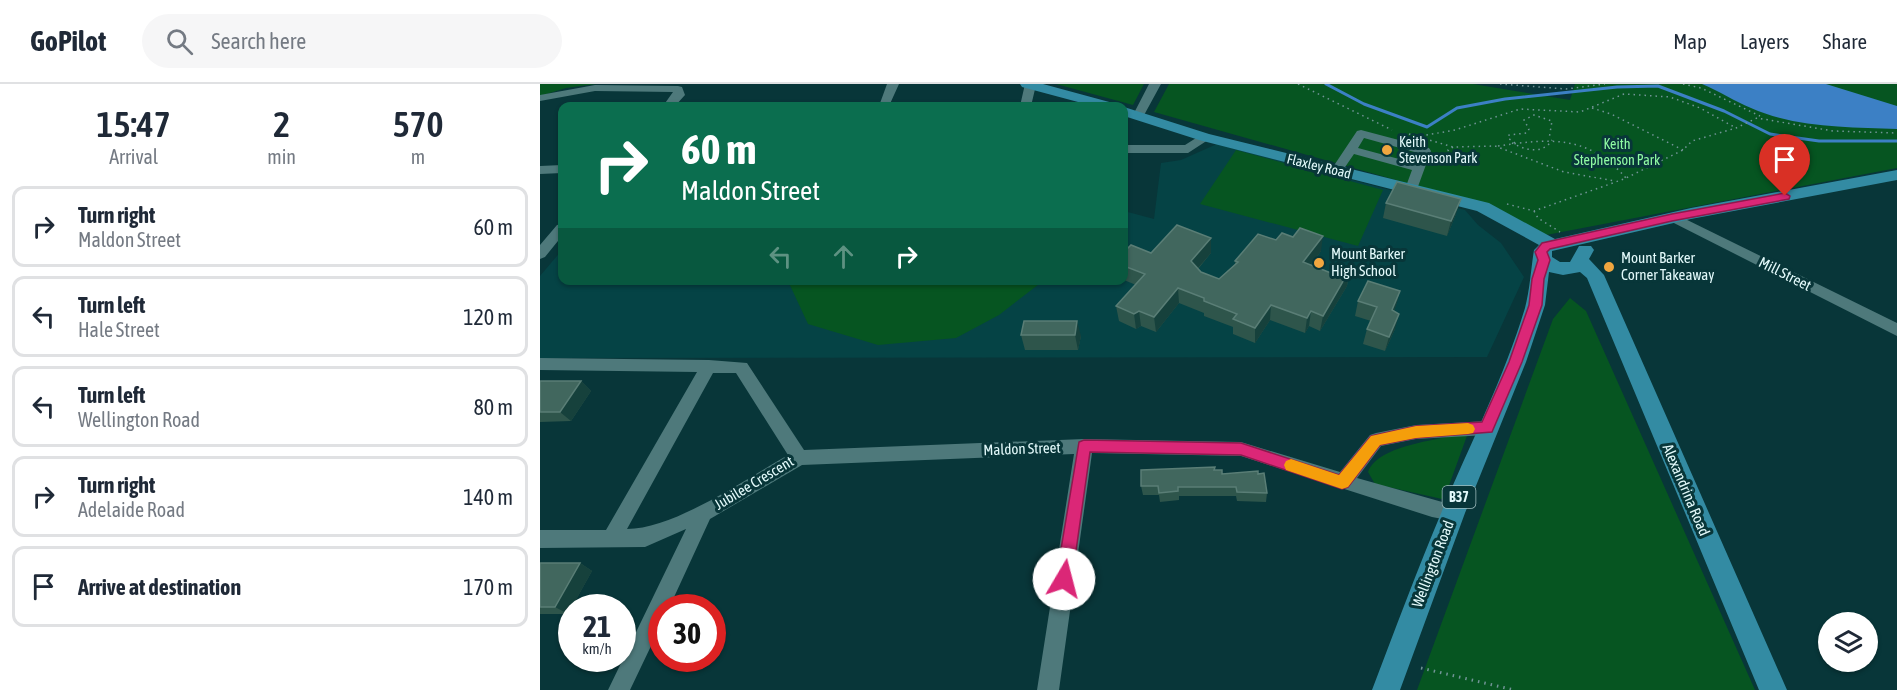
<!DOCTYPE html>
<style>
:root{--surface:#fff;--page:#f6f6f7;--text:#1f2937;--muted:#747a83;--line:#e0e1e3}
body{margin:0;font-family:"Asap Condensed",sans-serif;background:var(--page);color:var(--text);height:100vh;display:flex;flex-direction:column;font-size:22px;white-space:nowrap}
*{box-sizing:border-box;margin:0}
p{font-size:20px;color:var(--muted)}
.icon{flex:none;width:33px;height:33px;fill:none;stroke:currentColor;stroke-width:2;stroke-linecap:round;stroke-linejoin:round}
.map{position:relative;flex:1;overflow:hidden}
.side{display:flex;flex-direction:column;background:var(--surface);width:540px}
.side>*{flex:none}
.guide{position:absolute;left:18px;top:18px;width:570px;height:183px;border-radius:12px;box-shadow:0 2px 4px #0004;background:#0b6e4f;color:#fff;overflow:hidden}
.controls{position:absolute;left:1278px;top:528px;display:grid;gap:12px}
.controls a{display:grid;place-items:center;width:60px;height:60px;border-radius:50%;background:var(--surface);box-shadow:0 2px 4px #0004;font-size:30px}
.speed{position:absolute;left:18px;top:510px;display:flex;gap:12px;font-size:30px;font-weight:700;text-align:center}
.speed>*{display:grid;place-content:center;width:78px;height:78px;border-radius:50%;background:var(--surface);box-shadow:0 2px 4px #0004;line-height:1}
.speed small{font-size:15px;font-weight:400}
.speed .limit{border:9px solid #d22;background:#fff;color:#111}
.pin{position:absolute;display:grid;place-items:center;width:51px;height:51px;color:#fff;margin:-62px -26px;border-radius:50% 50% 50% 0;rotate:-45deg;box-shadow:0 0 6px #0007}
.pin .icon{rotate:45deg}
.me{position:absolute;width:66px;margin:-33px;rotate:8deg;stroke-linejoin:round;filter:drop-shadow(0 0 4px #0008)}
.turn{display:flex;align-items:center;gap:21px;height:126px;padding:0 24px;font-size:27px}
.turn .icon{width:78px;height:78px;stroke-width:2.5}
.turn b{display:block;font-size:42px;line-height:51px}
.lanes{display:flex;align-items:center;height:57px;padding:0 24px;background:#0003;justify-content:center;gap:30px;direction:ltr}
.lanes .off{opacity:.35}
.eta{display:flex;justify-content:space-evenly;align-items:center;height:102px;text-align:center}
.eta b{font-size:36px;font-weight:600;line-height:42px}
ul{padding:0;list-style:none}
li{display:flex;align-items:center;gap:18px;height:81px;margin:0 12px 9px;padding:0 12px;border:3px solid var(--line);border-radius:12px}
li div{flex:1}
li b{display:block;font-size:22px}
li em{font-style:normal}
header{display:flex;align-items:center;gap:36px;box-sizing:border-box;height:84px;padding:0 30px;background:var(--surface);border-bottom:2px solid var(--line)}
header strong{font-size:28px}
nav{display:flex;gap:33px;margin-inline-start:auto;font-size:21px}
.search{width:420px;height:54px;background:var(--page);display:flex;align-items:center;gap:15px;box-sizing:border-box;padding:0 21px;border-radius:33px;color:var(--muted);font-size:22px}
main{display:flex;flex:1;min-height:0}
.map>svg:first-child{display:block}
.built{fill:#054345}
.green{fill:#065521}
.water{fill:#3c80c5}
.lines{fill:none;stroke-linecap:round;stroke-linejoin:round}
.stream{stroke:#3c80c5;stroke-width:3}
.path-far1{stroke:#719496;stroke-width:1.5;stroke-dasharray:1.5 4;stroke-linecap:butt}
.path{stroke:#719496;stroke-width:3;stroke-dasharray:1.5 5;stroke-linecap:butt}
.minor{fill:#4e797b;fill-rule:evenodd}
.major{fill:#338ba3;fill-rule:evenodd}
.wall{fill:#2e554b}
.shaded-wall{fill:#16413c}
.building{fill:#41675e;stroke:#5a7e76;stroke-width:1.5}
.route{fill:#db2777;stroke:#8e194d;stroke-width:1.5}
.slow{fill:#f59e0b}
.poi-dot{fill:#f0a63f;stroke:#083639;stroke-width:2}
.labels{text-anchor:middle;stroke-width:6;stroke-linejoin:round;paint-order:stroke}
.far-poi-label{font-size:14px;fill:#e2f9fa;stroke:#083639;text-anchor:start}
.far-park-label{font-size:14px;fill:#90fba3;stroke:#083639}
.far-street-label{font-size:14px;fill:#e2f9fa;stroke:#083639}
.shield{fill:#083639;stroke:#a1bec0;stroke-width:1.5}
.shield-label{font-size:14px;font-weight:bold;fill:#e2f9fa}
.poi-label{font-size:15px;fill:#e2f9fa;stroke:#083639;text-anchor:start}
.street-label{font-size:15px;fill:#e2f9fa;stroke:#083639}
</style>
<header>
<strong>GoPilot</strong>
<div class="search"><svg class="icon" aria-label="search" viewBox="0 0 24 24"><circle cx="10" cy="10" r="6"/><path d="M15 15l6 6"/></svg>Search here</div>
<nav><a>Map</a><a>Layers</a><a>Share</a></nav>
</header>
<main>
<section class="side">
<div class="eta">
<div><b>15:47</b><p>Arrival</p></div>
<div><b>2</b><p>min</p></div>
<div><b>570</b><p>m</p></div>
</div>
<ul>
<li><svg class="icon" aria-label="right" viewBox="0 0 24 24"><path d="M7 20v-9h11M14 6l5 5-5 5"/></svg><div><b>Turn right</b><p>Maldon Street</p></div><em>60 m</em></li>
<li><svg class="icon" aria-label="left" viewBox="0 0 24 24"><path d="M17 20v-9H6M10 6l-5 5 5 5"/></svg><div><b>Turn left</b><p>Hale Street</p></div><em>120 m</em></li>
<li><svg class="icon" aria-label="left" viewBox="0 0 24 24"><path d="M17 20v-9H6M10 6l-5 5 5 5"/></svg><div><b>Turn left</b><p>Wellington Road</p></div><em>80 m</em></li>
<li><svg class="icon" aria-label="right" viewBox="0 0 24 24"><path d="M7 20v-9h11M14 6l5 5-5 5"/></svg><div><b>Turn right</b><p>Adelaide Road</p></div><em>140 m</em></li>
<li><svg class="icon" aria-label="arrive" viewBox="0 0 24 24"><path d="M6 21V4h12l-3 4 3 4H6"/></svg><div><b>Arrive at destination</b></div><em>170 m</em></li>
</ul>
</section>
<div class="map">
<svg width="1357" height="606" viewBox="0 0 1357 606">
<rect width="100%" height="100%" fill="#083639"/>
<path class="built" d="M 677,60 L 925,126 L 938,141 L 961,159 L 984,193 L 947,273 L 0,274 L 0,192 L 22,166 L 22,196 L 584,196 L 584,127 L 614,135 L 621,79 L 641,76 Z"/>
<path class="green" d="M 0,0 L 149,0 L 56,0 L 26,4 L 0,12 Z
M 516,0 L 604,0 L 593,21 Z
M 629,0 L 933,0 L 1030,16 L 1035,0 L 1357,0 L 1357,84 L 1006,151 L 959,125 L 614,28 Z
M 696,66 L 843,106 L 818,162 L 660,120 Z
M 248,197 L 248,196 L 503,197 L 459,231 L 416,254 L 338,261 L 268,240 Z
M 1030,214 L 1046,227 L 1215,606 L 877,606 L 1013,235 Z
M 928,349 L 907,407 L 902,415 L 835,400 L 828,388 C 839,360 900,356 928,349 Z"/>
<path class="water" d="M 1162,0 L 1286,0 L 1357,22 L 1357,45 C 1310,43 1256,44 1211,24 C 1194,17 1179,7 1162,0 Z"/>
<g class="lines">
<path class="stream" d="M 786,0 L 824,20 L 887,43 L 917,24 L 965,15 L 1077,3 L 1118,2 L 1184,27 L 1230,50 L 1279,57 L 1357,57"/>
<path class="path-far1" d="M 758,0 L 852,46
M 960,0 L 1026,5 L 1065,0
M 1143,0 L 1161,4 L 1220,32
M 1052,24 L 1071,30 L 1143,66
M 869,50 L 913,63 L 955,62 L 1024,88 L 1075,97
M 881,52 L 915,46 L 980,25 L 1040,28 L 1084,10 L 1130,13 L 1160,24 L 1196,44
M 972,59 C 985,66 1003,71 1012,56
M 975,59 L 968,54 L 969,51 L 987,49 L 989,45 L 984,36 L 994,31 L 1012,37 L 1009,55
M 958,62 C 1011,54 1048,51 1086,94
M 913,63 L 908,66 L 909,68 L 930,82
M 967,120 L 994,127 L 1084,95 L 1143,66 L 1152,57 L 1196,44 L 1217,34 L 1293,47 L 1357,49
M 994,127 L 998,134 L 1020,148"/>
<path class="path" d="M 881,584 L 974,606"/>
<path class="minor" d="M 347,0 L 359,0 L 349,22 L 339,22 Z
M 485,0 L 496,1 L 491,22 L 480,22 Z
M 609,0 L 621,0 L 603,33 L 595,33 L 593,31 Z
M 55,1 L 138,2 L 142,3 L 145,11 L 135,22 L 123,22 L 133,8 L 55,7 L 0,17 L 0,11 Z
M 821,46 L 889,64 L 891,67 L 876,108 L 866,108 L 865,105 L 872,86 L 814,70 L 801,89 L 793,89 L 791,86 L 817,47 ZM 824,54 L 878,69 L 874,79 L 818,64 Z
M 664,49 L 670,53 L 668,56 L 648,69 L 584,69 L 584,61 L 645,61 Z
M 22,81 L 22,89 L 0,90 L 0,82 Z
M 1133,129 L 1357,239 L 1357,252 L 1128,136 L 1126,133 Z
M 22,140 L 22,152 L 5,173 L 0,175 L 0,161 L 17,141 Z
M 0,274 L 169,276 L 207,279 L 264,366 L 544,355 L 701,358 L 800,388 L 830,351 L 836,349 L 876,341 L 947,337 L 953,339 L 956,344 L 953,349 L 947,351 L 876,355 L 841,362 L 817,394 L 920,423 L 922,429 L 920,435 L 913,437 L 892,433 L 701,372 L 552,369 L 519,606 L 497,606 L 534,370 L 262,381 L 170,435 L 129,524 L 122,524 L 122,539 L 90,606 L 68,606 L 146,445 L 105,463 L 0,464 L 0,446 L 66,446 L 157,288 L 0,286 ZM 173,289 L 196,289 L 248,371 C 206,395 134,445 87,445 Z"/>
<path class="major" d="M 480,0 L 503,0 L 573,19 L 575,22 L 553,22 L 482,3 Z
M 584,23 L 669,50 L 949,119 L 1015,155 L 1151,124 L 1357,86 L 1357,96 L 1151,135 L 1012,167 L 1012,173 L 1020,178 L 1030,178 L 1039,162 L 1051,162 L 1054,166 L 1049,175 L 1064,191 L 1247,606 L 1219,606 L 1047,194 L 1040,188 L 1023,191 L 1009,188 L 1005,221 L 986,278 L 925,429 L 860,606 L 832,606 C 855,546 877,486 902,427 C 930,360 964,294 985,224 C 990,205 991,184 994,166 L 999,161 L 937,127 L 659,56 L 584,32 Z"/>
</g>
<path class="wall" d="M 846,119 L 916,130 L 907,152 L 843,134 Z
M 736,156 L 781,167 L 771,181 L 791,189 L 809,187 L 807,202 L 780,247 L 769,242 L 765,249 L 730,236 L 715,259 L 693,250 L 693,243 L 664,232 L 664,229 L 639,219 L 616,248 L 601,242 L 596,245 L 579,237 L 576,222 L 596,201 L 584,196 L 584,168 L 671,169 L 658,185 L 661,188 L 679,195 L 695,180 L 695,177 Z
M 860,207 L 854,227 L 855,245 L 845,267 L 823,260 L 827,245 L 831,237 L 815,232 L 818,217 Z
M 484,237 L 541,252 L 538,266 L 485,266 L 481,251 Z
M 0,297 L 41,297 L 51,307 L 31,337 L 0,338 Z
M 674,386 L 682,390 L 718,390 L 727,409 L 726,418 L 697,417 L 696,412 L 639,412 L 639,416 L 620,418 L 619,411 L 603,411 L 601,402 Z
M 0,479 L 40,479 L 52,487 L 28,530 L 0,530 Z"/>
<path class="shaded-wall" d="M 921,115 L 916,130 L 907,152 L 911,137 Z
M 783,152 L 781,167 L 762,193 L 763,178 Z
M 671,154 L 671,169 L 651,192 L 651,177 Z
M 809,187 L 807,202 L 780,247 L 783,232 Z
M 638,204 L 639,219 L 616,248 L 614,233 Z
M 860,207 L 856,222 L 848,241 L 852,226 Z
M 731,221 L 730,236 L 715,259 L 715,244 Z
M 599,227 L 601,242 L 596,245 L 594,230 Z
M 771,227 L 769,242 L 765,249 L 767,234 Z
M 859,230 L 855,245 L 845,267 L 849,253 Z
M 537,237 L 541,252 L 538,266 L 535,251 Z
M 41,297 L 51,307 L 31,337 L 20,328 Z
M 40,479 L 52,487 L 28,530 L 15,523 Z"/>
<path class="building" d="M 857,98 L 921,115 L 911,137 L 846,119 Z
M 637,141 L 671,154 L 651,177 L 661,188 L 679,195 L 698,178 L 695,177 L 718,150 L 736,156 L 742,149 L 753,153 L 760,144 L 783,152 L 763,178 L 791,189 L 795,183 L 809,187 L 783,232 L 771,227 L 767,234 L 731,221 L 715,244 L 693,235 L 697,230 L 664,217 L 664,214 L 638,204 L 614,233 L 599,227 L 594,230 L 576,222 L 605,190 L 584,182 L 584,168 L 591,161 L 611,169 Z
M 828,197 L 860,207 L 852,226 L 859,230 L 849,253 L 827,245 L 837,223 L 818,217 Z
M 484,237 L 537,237 L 535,251 L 481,251 Z
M 0,297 L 41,297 L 20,328 L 0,328 Z
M 675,383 L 674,386 L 682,386 L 682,390 L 718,387 L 718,390 L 724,389 L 727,409 L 697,408 L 696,403 L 638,403 L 638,407 L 619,409 L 618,402 L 601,402 L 601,386 Z
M 0,479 L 40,479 L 15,523 L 0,523 Z"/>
<path class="route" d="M 1245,109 L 1250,112 L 1249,115 L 1132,137 L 1010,165 L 1007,168 L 1010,176 L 1004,195 L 1002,221 L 982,278 L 952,348 L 876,354 L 840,361 L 808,403 L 802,405 L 701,371 L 550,368 L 532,495 L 530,501 L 524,503 L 518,501 L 516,495 L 539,358 L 544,356 L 701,359 L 799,391 L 831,352 L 876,342 L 942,338 L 969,278 L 989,221 L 992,195 L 998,176 L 995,168 L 1002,159 L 1132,130 Z"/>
<path class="slow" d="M 928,339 L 933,341 L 935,345 L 933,349 L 928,350 L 876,354 L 840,361 L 808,403 L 802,405 L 746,386 L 744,381 L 746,377 L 751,375 L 799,391 L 831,352 L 876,342 Z"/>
<g class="poi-dot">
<circle cx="847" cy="66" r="6"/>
<circle cx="779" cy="179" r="6"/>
<circle cx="1069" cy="183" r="6"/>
</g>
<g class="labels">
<g class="far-poi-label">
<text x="859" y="63">Keith<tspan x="859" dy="16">Stevenson Park</tspan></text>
</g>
<g class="far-park-label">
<text x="1077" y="65">Keith<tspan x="1077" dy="16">Stephenson Park</tspan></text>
</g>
<g class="far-street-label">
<text transform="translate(779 82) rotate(14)" y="5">Flaxley Road</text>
</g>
<rect class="shield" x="902.5" y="402" width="33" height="22" rx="4.5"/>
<g class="shield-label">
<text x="919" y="418">B37</text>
</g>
<g class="poi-label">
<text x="791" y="175">Mount Barker<tspan x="791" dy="17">High School</tspan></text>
<text x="1081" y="179">Mount Barker<tspan x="1081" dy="17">Corner Takeaway</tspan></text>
</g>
<g class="street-label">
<text transform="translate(1245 190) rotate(27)" y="5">Mill Street</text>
<text transform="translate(482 365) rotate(-2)" y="5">Maldon Street</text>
<text transform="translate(214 399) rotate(-31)" y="5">Jubilee Crescent</text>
<text transform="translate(1146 406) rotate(67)" y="5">Alexandrina Road</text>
<text transform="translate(893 480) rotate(-69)" y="5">Wellington Road</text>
</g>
</g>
</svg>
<div class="controls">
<a><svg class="icon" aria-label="layers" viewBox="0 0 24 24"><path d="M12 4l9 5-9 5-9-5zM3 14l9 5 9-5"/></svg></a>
</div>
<div class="speed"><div>21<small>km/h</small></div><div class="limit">30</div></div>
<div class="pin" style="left:1245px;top:112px;background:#d93025"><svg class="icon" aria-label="arrive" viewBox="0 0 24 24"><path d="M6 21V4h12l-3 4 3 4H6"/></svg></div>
<svg class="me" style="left:524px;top:495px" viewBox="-20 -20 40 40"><circle r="19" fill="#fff"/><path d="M0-13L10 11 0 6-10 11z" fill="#db2777"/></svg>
<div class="guide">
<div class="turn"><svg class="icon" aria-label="right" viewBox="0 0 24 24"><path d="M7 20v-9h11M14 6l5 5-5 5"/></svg><div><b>60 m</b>Maldon Street</div></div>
<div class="lanes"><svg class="icon off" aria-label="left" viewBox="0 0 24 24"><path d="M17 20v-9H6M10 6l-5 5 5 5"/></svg><svg class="icon off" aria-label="ahead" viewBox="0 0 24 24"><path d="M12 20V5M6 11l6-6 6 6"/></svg><svg class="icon" aria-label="right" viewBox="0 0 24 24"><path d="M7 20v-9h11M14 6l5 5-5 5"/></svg></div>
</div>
</div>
</main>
